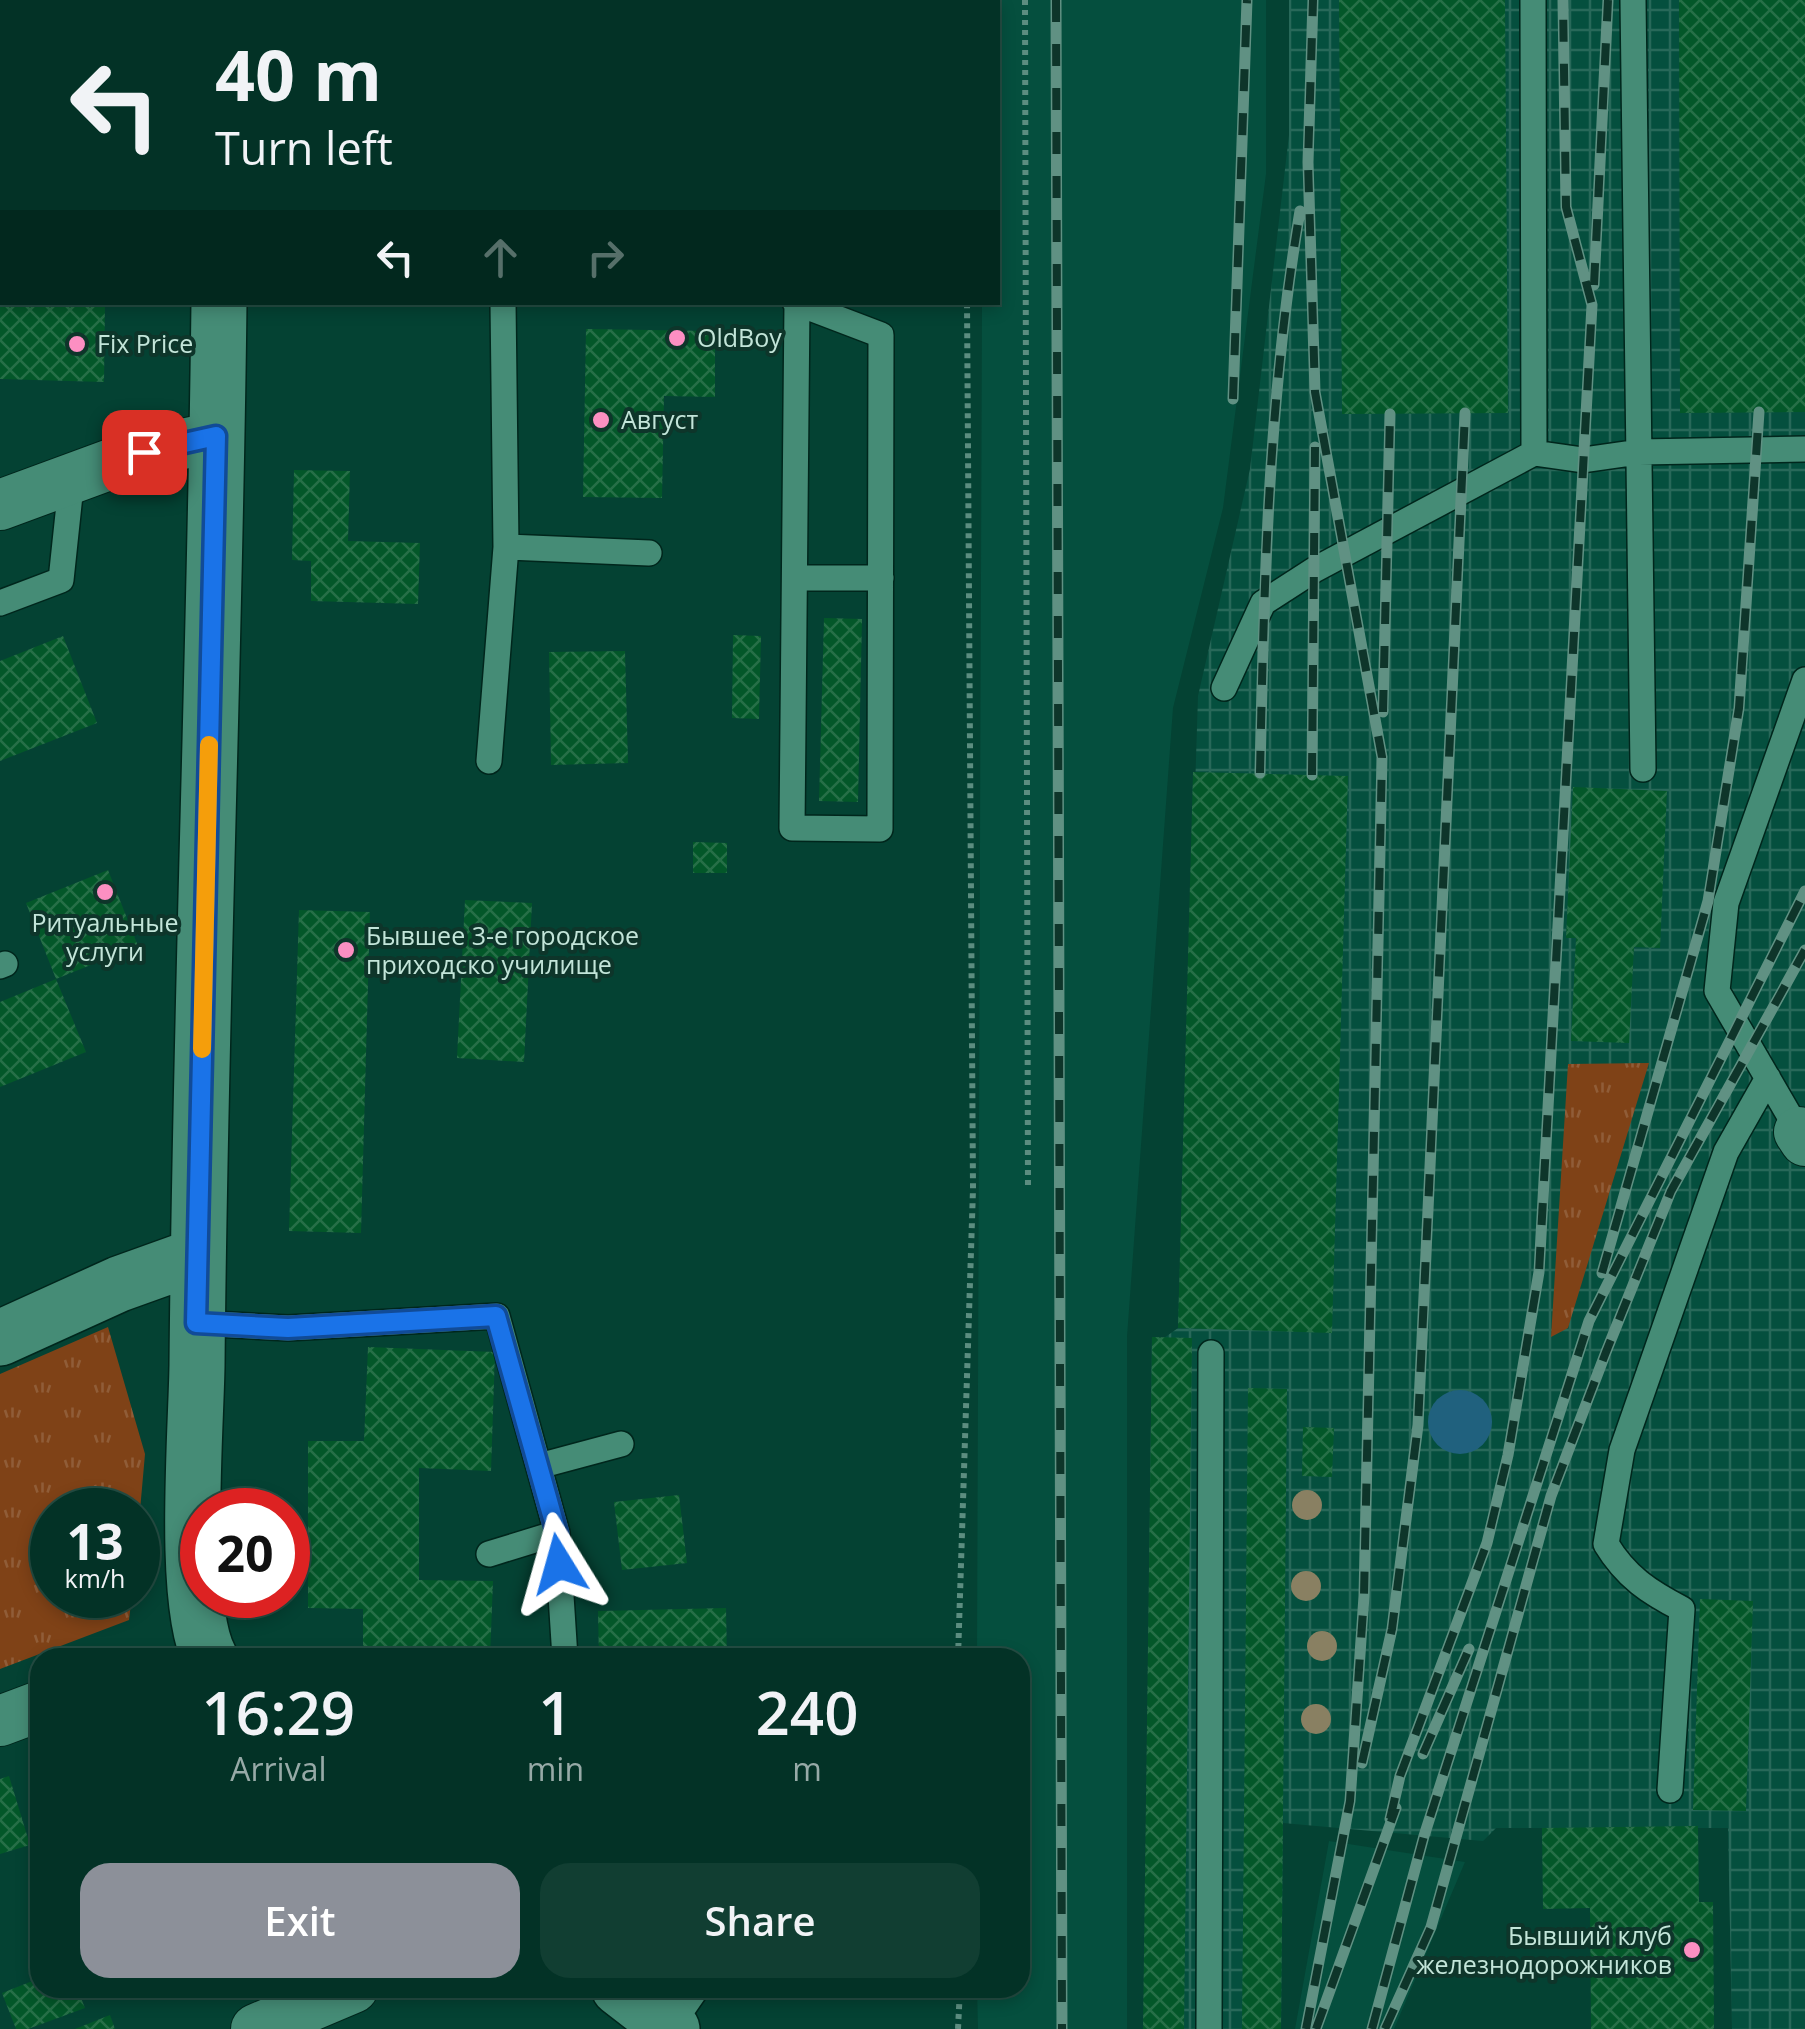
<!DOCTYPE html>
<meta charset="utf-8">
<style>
:root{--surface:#033226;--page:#113e32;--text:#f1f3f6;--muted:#97aaa7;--line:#244d43;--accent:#8c9099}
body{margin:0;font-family:"Open Sans",sans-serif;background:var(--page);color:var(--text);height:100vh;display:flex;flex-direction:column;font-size:38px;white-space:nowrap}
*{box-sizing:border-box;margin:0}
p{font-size:32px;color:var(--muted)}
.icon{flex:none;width:55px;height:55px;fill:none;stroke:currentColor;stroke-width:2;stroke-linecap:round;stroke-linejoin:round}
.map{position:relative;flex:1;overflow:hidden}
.side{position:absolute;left:30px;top:1648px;width:1000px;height:350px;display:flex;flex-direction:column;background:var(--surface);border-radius:30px;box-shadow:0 5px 15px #0003,0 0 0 2px var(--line)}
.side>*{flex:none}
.guide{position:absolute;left:0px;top:0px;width:1000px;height:305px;box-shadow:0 5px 15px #0003,0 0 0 2px var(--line);background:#033226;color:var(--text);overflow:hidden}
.speed{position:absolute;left:30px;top:1488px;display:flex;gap:20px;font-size:50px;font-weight:700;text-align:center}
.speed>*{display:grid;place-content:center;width:130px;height:130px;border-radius:50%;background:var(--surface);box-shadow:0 5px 15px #0003,0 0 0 2px var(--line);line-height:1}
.speed small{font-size:25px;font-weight:400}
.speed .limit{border:15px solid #d22;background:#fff;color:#111}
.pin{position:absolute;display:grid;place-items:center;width:85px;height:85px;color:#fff;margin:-42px;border-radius:20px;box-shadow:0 5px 15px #0006}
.me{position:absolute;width:110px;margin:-55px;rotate:352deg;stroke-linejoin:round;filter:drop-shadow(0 0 8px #0008)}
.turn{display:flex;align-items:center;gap:35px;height:210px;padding:0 50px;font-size:45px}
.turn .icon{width:130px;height:130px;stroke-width:2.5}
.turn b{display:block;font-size:70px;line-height:85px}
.lanes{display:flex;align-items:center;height:95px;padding:0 50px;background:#0003;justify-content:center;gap:50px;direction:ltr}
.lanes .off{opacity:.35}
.eta{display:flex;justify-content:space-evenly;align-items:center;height:170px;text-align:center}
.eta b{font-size:60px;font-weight:600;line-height:70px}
.action{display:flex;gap:20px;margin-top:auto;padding:20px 50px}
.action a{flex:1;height:115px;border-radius:30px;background:var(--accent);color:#fff;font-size:40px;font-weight:600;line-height:115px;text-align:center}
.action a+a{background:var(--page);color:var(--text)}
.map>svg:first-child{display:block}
.built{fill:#054f3e}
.industrial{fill:url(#industrial-grid)}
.grass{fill:url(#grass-tufts)}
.water{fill:#20617e}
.building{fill:url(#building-cross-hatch)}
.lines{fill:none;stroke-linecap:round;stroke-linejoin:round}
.service-casing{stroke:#00261c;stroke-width:28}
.minor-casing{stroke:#00261c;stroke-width:52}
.tertiary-casing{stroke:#00261c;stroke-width:58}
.path{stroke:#5c8d80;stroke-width:6;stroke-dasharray:5 5;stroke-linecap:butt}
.service{stroke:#458c76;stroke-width:25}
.minor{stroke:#458c76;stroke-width:50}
.tertiary{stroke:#458c76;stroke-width:55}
.rail-casing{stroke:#609183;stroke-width:11}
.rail{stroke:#0e352a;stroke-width:8;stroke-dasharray:22;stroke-linecap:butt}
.tree{fill:#898062}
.route-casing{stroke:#114b97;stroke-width:25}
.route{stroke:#1a73e8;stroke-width:18}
.slow{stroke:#f59e0b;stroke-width:18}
.poi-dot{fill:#fc8fc2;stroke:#0e352a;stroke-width:4}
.labels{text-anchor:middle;stroke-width:8;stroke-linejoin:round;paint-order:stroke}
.poi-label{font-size:25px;fill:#c3e5d9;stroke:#0e352a;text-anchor:start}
</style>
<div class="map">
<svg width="1805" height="2029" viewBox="0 0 1805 2029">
<defs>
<pattern id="industrial-grid" width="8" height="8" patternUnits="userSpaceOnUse" patternTransform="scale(2.5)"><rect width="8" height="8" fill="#054f3e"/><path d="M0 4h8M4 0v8" fill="none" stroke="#286859"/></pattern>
<pattern id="grass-tufts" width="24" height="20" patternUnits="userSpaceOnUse" patternTransform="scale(2.5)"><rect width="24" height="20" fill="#7f4217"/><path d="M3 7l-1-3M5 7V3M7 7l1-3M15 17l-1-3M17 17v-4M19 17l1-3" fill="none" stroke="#905d38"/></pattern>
<pattern id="building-cross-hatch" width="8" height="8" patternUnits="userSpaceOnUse" patternTransform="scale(2.5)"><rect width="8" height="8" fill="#035729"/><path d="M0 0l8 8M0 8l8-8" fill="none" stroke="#266f47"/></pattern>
</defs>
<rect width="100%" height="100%" fill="#044233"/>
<path class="built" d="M 982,0 L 1266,0 L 1266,174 L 1223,508 L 1173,708 L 1127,1337 L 1127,2029 L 978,2029 L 977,1988 L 1020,1988 L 1020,1658 L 977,1657 L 982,303 L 998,302 L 998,2 Z
M 1329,1841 L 1465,1862 L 1394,2029 L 1295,2029 Z"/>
<path class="industrial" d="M 1289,0 L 1805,0 L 1805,2029 L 1732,2029 L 1728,1828 L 1496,1828 L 1483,1841 L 1283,1823 L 1281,2029 L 1144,2029 L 1152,1337 L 1164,1338 L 1178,1328 L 1198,696 L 1250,469 L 1289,135 Z"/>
<path class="grass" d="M 1649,1063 L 1568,1328 L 1551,1337 L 1568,1064 Z
M 108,1327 L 145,1454 L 138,1533 L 138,1510 L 52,1510 L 52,1595 L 132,1595 L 129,1620 L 0,1669 L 0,1374 Z"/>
<path class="water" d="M1428 1422a32 32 0 1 1 64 0a32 32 0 1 1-64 0Z"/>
<path class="building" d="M 1339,0 L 1505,0 L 1508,413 L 1342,414 Z
M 1679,0 L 1805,0 L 1805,412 L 1680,413 Z
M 0,302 L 105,302 L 104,382 L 0,379 Z
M 586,329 L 715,331 L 715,397 L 664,396 L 662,498 L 583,497 Z
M 294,470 L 350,471 L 348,541 L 420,543 L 418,604 L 311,601 L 311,561 L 292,560 Z
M 824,618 L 862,619 L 858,802 L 819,801 Z
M 733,635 L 761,636 L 759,719 L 732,718 Z
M 63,636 L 97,723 L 0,761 L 0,661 Z
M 625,651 L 628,763 L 551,765 L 549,652 Z
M 1193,772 L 1348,776 L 1332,1333 L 1178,1328 Z
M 1573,787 L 1667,791 L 1660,948 L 1634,947 L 1629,1043 L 1571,1041 L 1576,938 L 1566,938 Z
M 693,842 L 727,843 L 727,873 L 693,873 Z
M 108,870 L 138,946 L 56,979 L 86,1052 L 0,1087 L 0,1002 L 56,979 L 26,903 Z
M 465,900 L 532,903 L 524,1062 L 457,1058 Z
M 299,910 L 370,912 L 361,1233 L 289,1231 Z
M 1152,1337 L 1192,1338 L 1184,2029 L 1143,2029 Z
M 368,1347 L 495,1352 L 491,1471 L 419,1468 L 419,1580 L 493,1581 L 490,1658 L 363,1658 L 363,1609 L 308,1608 L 308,1441 L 364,1441 Z
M 1248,1388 L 1287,1389 L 1281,2029 L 1242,2029 Z
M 1303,1427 L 1334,1428 L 1332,1477 L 1302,1476 Z
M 679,1495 L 687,1563 L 622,1570 L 614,1502 Z
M 1700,1599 L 1753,1601 L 1746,1811 L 1693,1810 Z
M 726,1608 L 727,1658 L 599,1658 L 598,1611 Z
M 9,1776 L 30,1845 L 0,1854 L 0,1779 Z
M 1698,1826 L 1699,1902 L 1713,1902 L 1714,2029 L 1591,2029 L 1590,1908 L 1543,1909 L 1542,1828 Z
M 40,1978 L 40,1988 L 77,1988 L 85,2008 L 28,2029 L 16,2029 L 2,1993 Z
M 110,2015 L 115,2029 L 75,2029 Z"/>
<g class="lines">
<g class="service-casing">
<path id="service" d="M 1533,0 L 1534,453
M 1633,0 L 1643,769
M 143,2 L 144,0
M 607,2 L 607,0
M 503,302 L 506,547 L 649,553
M 795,302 L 797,303 L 881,335 L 880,829 L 792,828 L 797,303
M 795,578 L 881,578
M 0,603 L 61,580 L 72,476
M 1224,688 L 1263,603 L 1314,570 L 1534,453 L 1583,460 L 1639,452 L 1805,449
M 489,761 L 506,547
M 0,966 L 5,964
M 1799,1132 L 1717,991 L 1726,903 L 1805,680
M 196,1323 L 288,1328 L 497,1316 L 557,1533 L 565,1658
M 539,1466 L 621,1444
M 489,1554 L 557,1533
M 1670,1790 L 1682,1609 C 1649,1592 1626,1577 1606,1544 L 1622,1450 L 1726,1152 L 1768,1078
M 670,2027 L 697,1988
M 1209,2029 L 1211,1353"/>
</g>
<g class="minor-casing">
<path id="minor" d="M 0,505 L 144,452 L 216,437
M 1799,1132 L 1805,1141
M 0,1721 L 40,1706
M 256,2029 L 353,1988"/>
</g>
<g class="tertiary-casing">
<path id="tertiary" d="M 265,2 L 266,0
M 0,1338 L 119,1284 L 197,1256
M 210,1658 C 182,1606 196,1431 197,1366 C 200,1011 215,657 219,302
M 619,1988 L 672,2029"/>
</g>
<path class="path" d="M 965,0 L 965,2
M 1025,0 L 1028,1190
M 958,1658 L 973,1189 L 967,302
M 958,2029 L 960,1988"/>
<use href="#service" class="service"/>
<use href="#minor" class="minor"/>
<use href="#tertiary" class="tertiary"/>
<g class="rail-casing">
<path id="rail" d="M 1056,0 L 1062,2029
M 1594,285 L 1608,0
M 1233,399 L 1247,0
M 1383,712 L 1390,414
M 1260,773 C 1264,584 1268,398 1300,211
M 1312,775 L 1315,447
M 1602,1273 L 1708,901 L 1739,708 L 1759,412
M 1423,1754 L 1469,1649
M 1362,1763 L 1392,1629 L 1418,1425 L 1465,413
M 1390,1819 L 1400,1776 L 1487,1543 L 1508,1455 L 1539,1272 L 1592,305 L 1566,207 L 1563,0
M 1306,2029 L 1350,1801 L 1364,1596 L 1382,757 L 1315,392 L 1308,162 L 1313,0
M 1316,2029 L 1396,1808
M 1372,2029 L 1424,1836 L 1589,1321 L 1805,891
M 1385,2029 L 1431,1927 L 1551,1496 L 1606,1352 L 1671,1191 L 1805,950"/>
</g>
<use href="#rail" class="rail"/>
</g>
<g class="tree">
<circle cx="1307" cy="1505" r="15"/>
<circle cx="1306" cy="1586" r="15"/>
<circle cx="1322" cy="1646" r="15"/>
<circle cx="1316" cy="1719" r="15"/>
</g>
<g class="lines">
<g class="route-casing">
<path id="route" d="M 144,452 L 216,436 L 196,1323 L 288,1328 L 496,1316 L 557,1533 L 559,1564"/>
</g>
<use href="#route" class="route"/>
<path class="slow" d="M 202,1049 L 209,745"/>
</g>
<g class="poi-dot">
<circle cx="677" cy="338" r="10"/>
<circle cx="77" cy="344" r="10"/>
<circle cx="601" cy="420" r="10"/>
<circle cx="105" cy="892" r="10"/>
<circle cx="346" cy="950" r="10"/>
<circle cx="1692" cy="1950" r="10"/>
</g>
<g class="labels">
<g class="poi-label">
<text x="697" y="347">OldBoy</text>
<text x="97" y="353">Fix Price</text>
<text x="621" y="429">Август</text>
<text x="105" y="932" text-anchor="middle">Ритуальные<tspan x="105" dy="29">услуги</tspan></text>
<text x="366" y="945">Бывшее 3-е городское<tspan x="366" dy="29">приходско училище</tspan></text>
<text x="1672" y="1945" text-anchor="end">Бывший клуб<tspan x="1672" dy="29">железнодорожников</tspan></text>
</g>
</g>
</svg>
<div class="speed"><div>13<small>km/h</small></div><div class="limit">20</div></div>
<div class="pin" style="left:144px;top:452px;background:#d93025"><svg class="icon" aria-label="arrive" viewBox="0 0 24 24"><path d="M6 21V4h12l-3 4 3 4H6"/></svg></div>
<svg class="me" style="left:559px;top:1564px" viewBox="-20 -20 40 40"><path d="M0-17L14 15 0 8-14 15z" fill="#1a73e8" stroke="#fff" stroke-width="4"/></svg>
<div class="guide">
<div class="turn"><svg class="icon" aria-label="left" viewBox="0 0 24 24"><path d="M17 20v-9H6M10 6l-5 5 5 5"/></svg><div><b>40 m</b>Turn left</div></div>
<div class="lanes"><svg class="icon" aria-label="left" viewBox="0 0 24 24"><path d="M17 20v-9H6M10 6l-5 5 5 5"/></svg><svg class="icon off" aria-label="ahead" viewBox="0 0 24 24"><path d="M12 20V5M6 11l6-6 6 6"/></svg><svg class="icon off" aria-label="right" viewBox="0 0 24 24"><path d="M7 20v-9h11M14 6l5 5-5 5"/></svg></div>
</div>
<section class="side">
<div class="eta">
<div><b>16:29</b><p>Arrival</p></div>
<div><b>1</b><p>min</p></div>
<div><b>240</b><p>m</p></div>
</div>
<div class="action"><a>Exit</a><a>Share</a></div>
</section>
</div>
